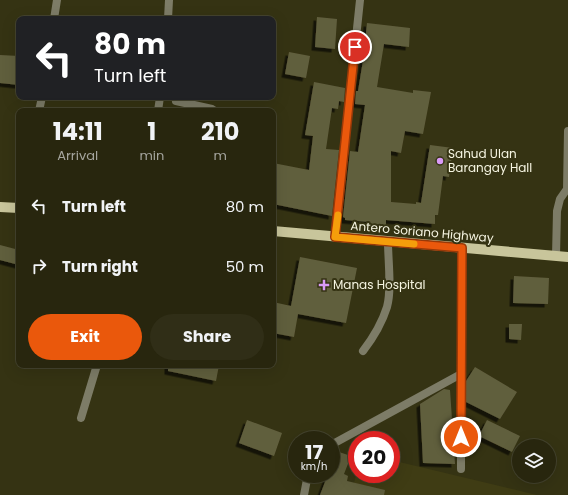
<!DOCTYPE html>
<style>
:root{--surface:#28260e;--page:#302e17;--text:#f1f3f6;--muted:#a5a59e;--line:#44432e;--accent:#ea580c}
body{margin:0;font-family:Poppins,sans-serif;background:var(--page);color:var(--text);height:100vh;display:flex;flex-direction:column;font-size:15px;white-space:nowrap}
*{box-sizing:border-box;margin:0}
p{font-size:13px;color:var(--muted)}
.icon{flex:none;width:22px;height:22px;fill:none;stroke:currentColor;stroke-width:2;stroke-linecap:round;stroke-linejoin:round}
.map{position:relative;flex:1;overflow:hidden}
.panel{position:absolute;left:16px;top:108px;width:260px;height:260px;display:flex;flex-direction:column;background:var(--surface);border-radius:8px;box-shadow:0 4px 16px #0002,0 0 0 1px var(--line)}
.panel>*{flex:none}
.hud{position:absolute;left:16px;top:16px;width:260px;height:84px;border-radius:8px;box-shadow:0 4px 16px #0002,0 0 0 1px var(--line);background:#202124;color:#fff;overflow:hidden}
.controls{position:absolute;left:512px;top:439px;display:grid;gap:8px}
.controls a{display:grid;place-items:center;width:44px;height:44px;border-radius:50%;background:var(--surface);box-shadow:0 4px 16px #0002,0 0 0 1px var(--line);font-size:20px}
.speed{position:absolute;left:288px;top:431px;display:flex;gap:8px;font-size:20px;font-weight:700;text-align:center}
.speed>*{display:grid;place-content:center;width:52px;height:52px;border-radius:50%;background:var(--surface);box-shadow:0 4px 16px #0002,0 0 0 1px var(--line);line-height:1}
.speed small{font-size:10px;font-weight:400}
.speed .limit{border:6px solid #d22;background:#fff;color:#111}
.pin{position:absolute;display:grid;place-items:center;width:34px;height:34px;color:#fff;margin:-17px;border:2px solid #fff;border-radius:50%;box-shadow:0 1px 4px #0007}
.me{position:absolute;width:44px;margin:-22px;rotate:0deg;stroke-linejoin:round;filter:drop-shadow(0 0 3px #0008)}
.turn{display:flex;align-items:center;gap:14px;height:84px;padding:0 12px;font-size:18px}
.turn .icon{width:52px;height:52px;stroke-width:2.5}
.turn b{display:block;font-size:28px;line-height:34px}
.eta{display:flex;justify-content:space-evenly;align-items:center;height:68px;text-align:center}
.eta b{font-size:24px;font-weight:700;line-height:28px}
.primary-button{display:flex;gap:8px;margin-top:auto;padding:8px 12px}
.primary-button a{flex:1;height:46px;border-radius:24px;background:var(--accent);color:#fff;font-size:16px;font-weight:700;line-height:46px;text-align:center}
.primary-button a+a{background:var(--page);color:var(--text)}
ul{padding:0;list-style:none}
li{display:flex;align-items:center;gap:12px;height:60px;padding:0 12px}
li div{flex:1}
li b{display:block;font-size:15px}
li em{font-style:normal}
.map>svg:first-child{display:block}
.built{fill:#3f3c14}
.building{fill:#615e3e;filter:url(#shadow)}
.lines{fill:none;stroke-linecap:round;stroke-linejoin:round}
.service{stroke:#7d7c67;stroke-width:8}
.minor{stroke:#7d7c67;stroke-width:8}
.primary{stroke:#c8c59b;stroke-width:10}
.route-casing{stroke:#983908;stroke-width:10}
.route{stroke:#ea580c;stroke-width:7}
.slow{stroke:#f59e0b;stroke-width:7}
.poi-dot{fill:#d99af7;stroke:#353313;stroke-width:1.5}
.labels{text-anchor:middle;stroke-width:4;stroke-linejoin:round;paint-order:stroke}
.poi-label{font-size:12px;fill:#f6f5e2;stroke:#353313;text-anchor:start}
.street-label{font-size:12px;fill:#f6f5e2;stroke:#353313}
</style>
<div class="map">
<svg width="568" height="495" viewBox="0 0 568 495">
<defs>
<filter id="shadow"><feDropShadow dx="-3.5" dy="3.5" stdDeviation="0" flood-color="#0009"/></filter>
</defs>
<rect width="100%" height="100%" fill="#353313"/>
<path class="built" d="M 391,460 L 537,495 L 351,495 L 357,471 L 357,474 L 391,474 Z"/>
<path class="building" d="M 317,17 L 337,19 L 335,49 L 315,47 Z
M 367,23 L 410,28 L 409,47 L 384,44 L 377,87 L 413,93 L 413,90 L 431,92 L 423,134 L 405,131 L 401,153 L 391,151 L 391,202 L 416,204 L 416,202 L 421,203 L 430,145 L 453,148 L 449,177 L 443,176 L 438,215 L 435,215 L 435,224 L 386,220 L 386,226 L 370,226 L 370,222 L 345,220 L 345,218 L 343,217 L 350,151 L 358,152 L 365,105 L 355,104 L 356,91 L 358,91 L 366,42 L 365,42 Z
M 289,52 L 310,56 L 306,78 L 285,74 Z
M 0,55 L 19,56 L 19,85 L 0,83 Z
M 314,82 L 345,88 L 344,102 L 339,101 L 338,109 L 332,108 L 326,149 L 339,150 L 332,216 L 273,204 L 273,163 L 309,170 L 313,136 L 305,135 Z
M 0,245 L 19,250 L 19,265 L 0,260 Z
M 300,257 L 357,268 L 346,323 L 298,314 L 294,337 L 273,333 L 273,302 L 291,306 Z
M 514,276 L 549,278 L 548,304 L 513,303 Z
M 509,324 L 522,324 L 521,340 L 509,339 Z
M 168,365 L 219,365 L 216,381 L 168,371 Z
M 475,367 L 517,392 L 500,419 L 466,402 L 466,381 Z
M 444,389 L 450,390 L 455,464 L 423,463 L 420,404 Z
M 247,420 L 282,433 L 274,456 L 239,443 Z
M 487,420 L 520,436 L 512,452 L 479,436 Z
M 331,450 L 333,450 L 351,456 L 344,474 L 348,476 L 347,481 L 385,490 L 384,495 L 320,495 L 328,474 L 331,474 Z"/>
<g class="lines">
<path class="service" d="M 567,189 L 568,131
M 556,256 L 557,211 L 560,199 L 567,189 L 568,189
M 363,351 C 373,338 382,323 387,307 C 392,290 388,260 388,242
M 81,418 L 97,365
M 461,469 L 461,374"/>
<path class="minor" d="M 54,19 L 57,0
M 168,19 L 169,0
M 176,101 L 212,109 L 215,111
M 39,111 L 42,97
M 158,111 L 160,97
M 335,237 L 360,0
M 331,445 L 461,374 L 462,248
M 304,495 L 308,474"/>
<path class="primary" d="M 0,207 L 19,208
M 273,231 L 568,257"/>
</g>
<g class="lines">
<g class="route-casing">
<path id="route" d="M 355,47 L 335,237 L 462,248 L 461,437"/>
</g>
<use href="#route" class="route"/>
<path class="slow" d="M 338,215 L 335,237 L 414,244"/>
</g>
<g class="poi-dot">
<circle cx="440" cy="161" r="4"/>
<path d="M322 279h4v4h4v4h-4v4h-4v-4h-4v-4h4z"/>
</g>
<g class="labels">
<g class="poi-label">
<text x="448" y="158">Sahud Ulan<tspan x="448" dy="14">Barangay Hall</tspan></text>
<text x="333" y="289">Manas Hospital</text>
</g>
<g class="street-label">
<text transform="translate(422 232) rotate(5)" y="4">Antero Soriano Highway</text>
</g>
</g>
</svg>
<div class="controls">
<a><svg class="icon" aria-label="layers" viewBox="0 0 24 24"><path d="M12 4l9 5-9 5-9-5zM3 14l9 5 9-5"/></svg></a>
</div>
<div class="speed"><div>17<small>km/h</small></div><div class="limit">20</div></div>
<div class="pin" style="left:355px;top:47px;background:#d93025"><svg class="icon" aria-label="arrive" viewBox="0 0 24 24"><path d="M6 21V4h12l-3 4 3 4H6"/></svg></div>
<svg class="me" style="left:461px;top:437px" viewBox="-20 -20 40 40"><circle r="17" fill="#ea580c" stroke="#fff" stroke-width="3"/><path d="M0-11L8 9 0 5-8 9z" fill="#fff"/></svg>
<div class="hud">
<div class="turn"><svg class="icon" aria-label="left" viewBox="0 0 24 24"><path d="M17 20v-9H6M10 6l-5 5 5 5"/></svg><div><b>80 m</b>Turn left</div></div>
</div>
<section class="panel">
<div class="eta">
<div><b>14:11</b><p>Arrival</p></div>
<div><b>1</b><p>min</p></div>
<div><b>210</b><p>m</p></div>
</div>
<ul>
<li><svg class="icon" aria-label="left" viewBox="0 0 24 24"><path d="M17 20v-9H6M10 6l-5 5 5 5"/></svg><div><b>Turn left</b></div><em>80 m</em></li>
<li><svg class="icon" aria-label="right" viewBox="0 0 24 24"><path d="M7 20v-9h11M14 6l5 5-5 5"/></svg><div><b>Turn right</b></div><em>50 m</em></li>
</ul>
<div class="primary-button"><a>Exit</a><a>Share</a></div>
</section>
</div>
